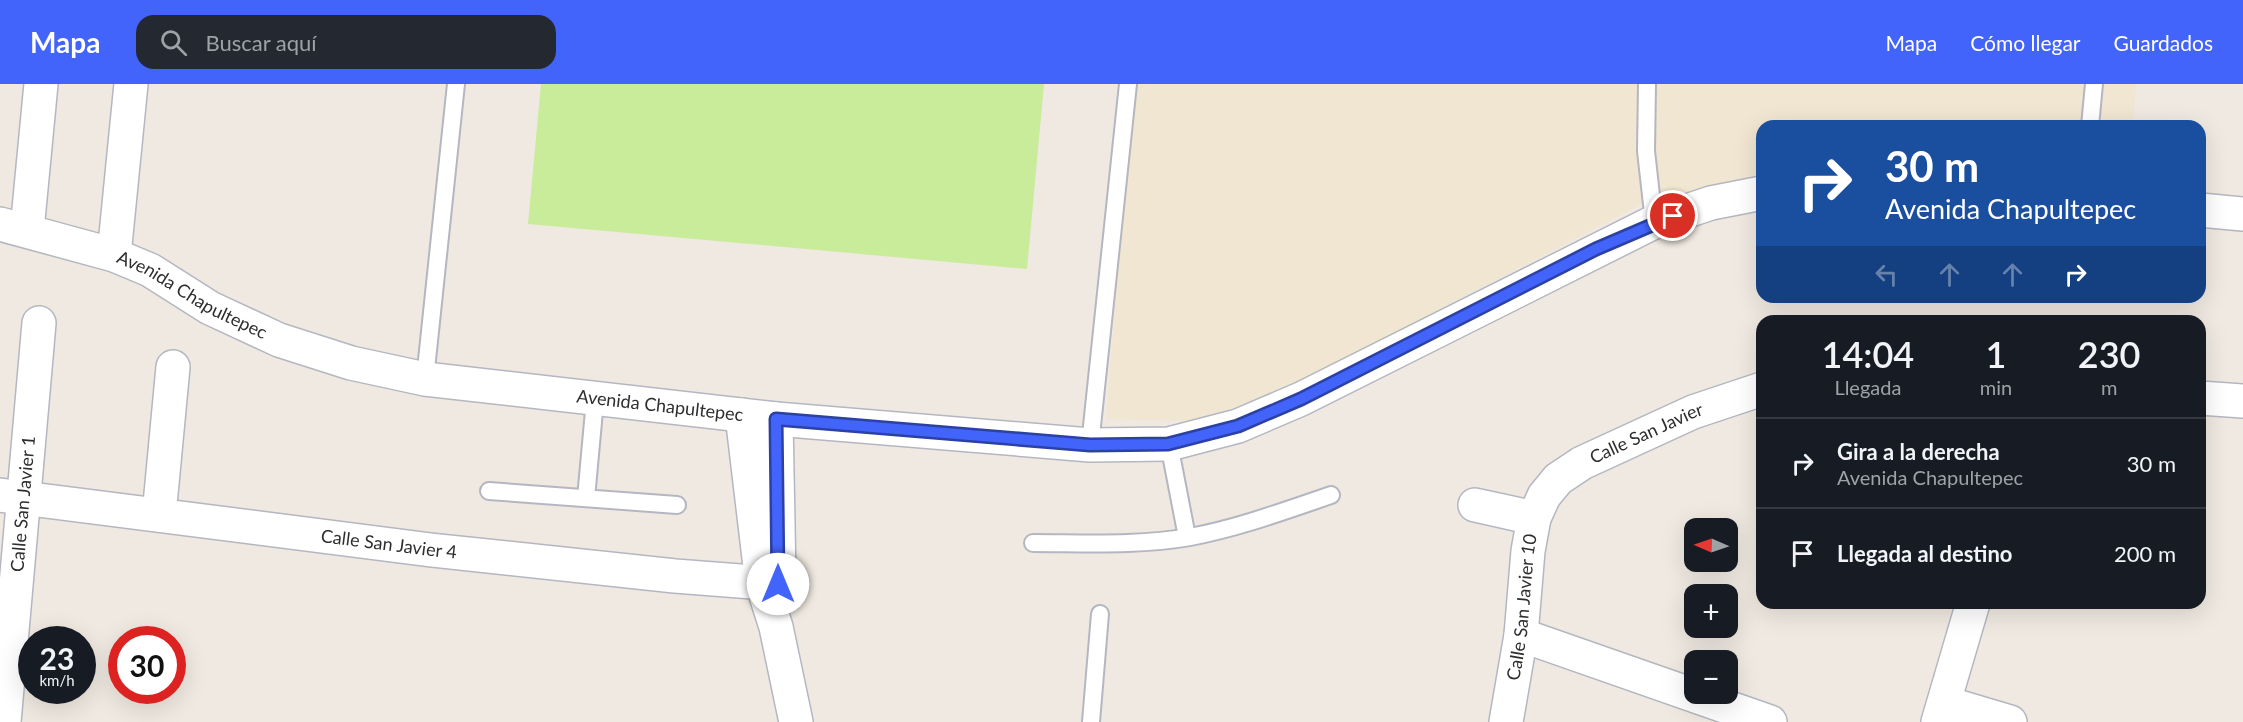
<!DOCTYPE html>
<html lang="es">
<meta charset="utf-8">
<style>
:root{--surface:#171b24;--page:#242831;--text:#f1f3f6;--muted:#9ea1a6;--line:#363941;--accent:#4264fb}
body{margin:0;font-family:Lato,sans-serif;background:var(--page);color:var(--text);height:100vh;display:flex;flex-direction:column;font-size:22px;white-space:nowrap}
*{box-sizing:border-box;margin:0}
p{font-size:20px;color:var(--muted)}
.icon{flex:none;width:33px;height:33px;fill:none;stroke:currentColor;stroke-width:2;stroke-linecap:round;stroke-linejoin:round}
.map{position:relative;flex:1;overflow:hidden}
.sheet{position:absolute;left:1756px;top:231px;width:450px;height:294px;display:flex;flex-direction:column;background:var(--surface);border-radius:18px;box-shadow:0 6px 24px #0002}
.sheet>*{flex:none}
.top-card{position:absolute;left:1756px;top:36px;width:450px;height:183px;border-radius:18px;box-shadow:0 6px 24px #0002;background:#1a4fa0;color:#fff;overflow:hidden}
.needle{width:39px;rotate:272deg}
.tools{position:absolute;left:1684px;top:434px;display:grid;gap:12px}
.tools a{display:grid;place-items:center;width:54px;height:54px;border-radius:12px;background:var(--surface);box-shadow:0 6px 24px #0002;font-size:30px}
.speed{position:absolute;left:18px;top:542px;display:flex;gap:12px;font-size:30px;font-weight:700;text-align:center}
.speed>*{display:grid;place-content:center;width:78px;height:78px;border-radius:50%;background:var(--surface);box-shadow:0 6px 24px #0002;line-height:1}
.speed small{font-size:15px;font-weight:400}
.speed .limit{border:9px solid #d22;background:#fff;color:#111}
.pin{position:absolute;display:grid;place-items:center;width:51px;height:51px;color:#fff;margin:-26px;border:3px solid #fff;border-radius:50%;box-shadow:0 2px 6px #0007}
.me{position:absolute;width:66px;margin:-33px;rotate:0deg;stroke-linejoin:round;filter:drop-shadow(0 0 4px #0008)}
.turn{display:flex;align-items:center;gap:21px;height:126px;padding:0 30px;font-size:27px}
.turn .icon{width:78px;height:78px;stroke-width:2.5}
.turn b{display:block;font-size:42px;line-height:51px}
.lanes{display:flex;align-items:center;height:57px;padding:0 30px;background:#0003;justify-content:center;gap:30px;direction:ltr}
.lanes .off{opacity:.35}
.eta{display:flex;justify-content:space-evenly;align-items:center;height:102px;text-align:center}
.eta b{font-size:36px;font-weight:600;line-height:42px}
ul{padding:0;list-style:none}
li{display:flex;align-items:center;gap:18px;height:90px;padding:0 30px;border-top:2px solid var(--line)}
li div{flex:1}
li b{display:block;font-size:22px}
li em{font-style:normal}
header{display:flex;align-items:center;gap:36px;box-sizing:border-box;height:84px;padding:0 30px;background:var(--accent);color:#fff}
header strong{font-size:28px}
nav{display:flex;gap:33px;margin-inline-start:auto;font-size:21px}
.search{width:420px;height:54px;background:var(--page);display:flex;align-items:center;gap:15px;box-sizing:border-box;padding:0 21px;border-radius:18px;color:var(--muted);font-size:22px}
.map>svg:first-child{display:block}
.education{fill:#f0e6d1}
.pitch{fill:#c9ec9a}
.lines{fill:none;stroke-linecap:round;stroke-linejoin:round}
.service-casing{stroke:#b4b7c1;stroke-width:20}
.minor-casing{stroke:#b4b7c1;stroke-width:36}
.service{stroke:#fff;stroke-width:16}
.minor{stroke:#fff;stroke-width:33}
.route-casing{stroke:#2b41a3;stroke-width:15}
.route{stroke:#4264fb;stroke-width:10}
.labels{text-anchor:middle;stroke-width:4.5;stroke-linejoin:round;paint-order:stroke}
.street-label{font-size:18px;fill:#2e2e2e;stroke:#fff}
</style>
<header>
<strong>Mapa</strong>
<div class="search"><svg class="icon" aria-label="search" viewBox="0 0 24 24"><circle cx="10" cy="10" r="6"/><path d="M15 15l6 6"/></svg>Buscar aquí</div>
<nav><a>Mapa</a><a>Cómo llegar</a><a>Guardados</a></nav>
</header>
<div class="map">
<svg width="2243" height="638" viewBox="0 0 2243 638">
<rect width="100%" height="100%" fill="#efe9e1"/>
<path class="education" d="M 1133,0 L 2136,0 L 2133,42 L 1762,42 L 1762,95 L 1729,99 L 1650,116 L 1268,314 L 1188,337 L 1106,335 Z"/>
<path class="pitch" d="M 541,0 L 1044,0 L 1027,185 L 528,140 Z"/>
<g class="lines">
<g class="service-casing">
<path id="service" d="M 1647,0 L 1646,67 L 1654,138
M 2090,42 L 2094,0
M 425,295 L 456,0
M 1169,360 L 1187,453
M 1090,361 L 1128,0
M 489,407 L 677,421
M 586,414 L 595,316
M 1033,459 C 1085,459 1139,462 1190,453 C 1238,444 1284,427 1331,411
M 1091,638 L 1100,530"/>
</g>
<g class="minor-casing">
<g id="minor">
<path d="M 2200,126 L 2243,130"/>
<path id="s1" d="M 0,140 L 114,171 L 150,186 L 210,224 L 279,256 L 351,279 L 425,295 L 776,335 L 1090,361 L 1169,360 L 1238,342 L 1301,315 L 1654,138 L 1711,119 L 1762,109"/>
<path d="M 27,146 L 41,0"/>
<path d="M 114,171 L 131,0"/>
<path d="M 2200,314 L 2243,317"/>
<path d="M 742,331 L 762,499 L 776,543 L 796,638"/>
<path d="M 776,335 L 779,493"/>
<path id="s2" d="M 0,411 L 431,466 L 675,492 L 779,500"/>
<path d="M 1475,421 L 1534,434"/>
<path d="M 159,431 L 173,283"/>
<path d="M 1521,551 L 1770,638"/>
<path d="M 1946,619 L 2010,638"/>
<path id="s3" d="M 4,638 L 39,239"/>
<path id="s4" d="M 1506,638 L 1521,551 L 1528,467 L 1534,434 L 1544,412 L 1558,395 L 1582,379 L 1693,328 L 1762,305"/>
<path d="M 1938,638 L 1973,519"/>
</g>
</g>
<use href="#service" class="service"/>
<use href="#minor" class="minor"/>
</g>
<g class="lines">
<g class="route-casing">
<path id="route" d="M 778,500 L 776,335 L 1090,361 L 1168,360 L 1238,342 L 1301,315 L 1596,165 L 1673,132"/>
</g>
<use href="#route" class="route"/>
</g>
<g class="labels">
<g class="street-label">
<text dy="6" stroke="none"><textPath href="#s1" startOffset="206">Avenida Chapultepec</textPath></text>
<text dy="6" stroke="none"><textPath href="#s1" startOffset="692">Avenida Chapultepec</textPath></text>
<text dy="6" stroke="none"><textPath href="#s4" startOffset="352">Calle San Javier</textPath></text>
<text dy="6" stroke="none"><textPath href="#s3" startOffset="219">Calle San Javier 1</textPath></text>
<text dy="6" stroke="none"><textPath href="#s2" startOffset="392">Calle San Javier 4</textPath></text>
<text dy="6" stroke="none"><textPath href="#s4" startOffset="116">Calle San Javier 10</textPath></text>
</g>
</g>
</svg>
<div class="tools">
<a><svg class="needle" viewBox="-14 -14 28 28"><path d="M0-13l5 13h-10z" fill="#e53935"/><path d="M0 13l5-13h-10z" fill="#9ea1a6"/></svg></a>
<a>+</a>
<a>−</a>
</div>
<div class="speed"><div>23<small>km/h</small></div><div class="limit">30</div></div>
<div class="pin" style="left:1673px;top:132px;background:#d93025"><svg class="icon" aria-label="arrive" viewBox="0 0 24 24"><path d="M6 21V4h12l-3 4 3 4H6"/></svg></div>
<svg class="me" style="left:778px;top:500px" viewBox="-20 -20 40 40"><circle r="19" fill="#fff"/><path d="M0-13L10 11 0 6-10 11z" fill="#4264fb"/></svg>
<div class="top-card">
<div class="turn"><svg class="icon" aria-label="right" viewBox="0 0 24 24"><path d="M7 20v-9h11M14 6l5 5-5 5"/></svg><div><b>30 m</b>Avenida Chapultepec</div></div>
<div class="lanes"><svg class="icon off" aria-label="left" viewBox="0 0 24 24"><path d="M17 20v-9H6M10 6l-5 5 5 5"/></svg><svg class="icon off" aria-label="ahead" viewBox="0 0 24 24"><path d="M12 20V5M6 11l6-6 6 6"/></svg><svg class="icon off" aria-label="ahead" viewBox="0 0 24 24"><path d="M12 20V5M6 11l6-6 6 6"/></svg><svg class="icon" aria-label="right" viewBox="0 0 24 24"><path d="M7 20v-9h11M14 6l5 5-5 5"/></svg></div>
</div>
<section class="sheet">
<div class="eta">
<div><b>14:04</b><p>Llegada</p></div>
<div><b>1</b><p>min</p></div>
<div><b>230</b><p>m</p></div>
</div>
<ul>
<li><svg class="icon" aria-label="right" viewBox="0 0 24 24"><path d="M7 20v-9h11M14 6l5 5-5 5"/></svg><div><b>Gira a la derecha</b><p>Avenida Chapultepec</p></div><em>30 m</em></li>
<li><svg class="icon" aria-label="arrive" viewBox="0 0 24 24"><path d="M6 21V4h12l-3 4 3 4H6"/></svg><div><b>Llegada al destino</b></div><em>200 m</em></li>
</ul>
</section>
</div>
